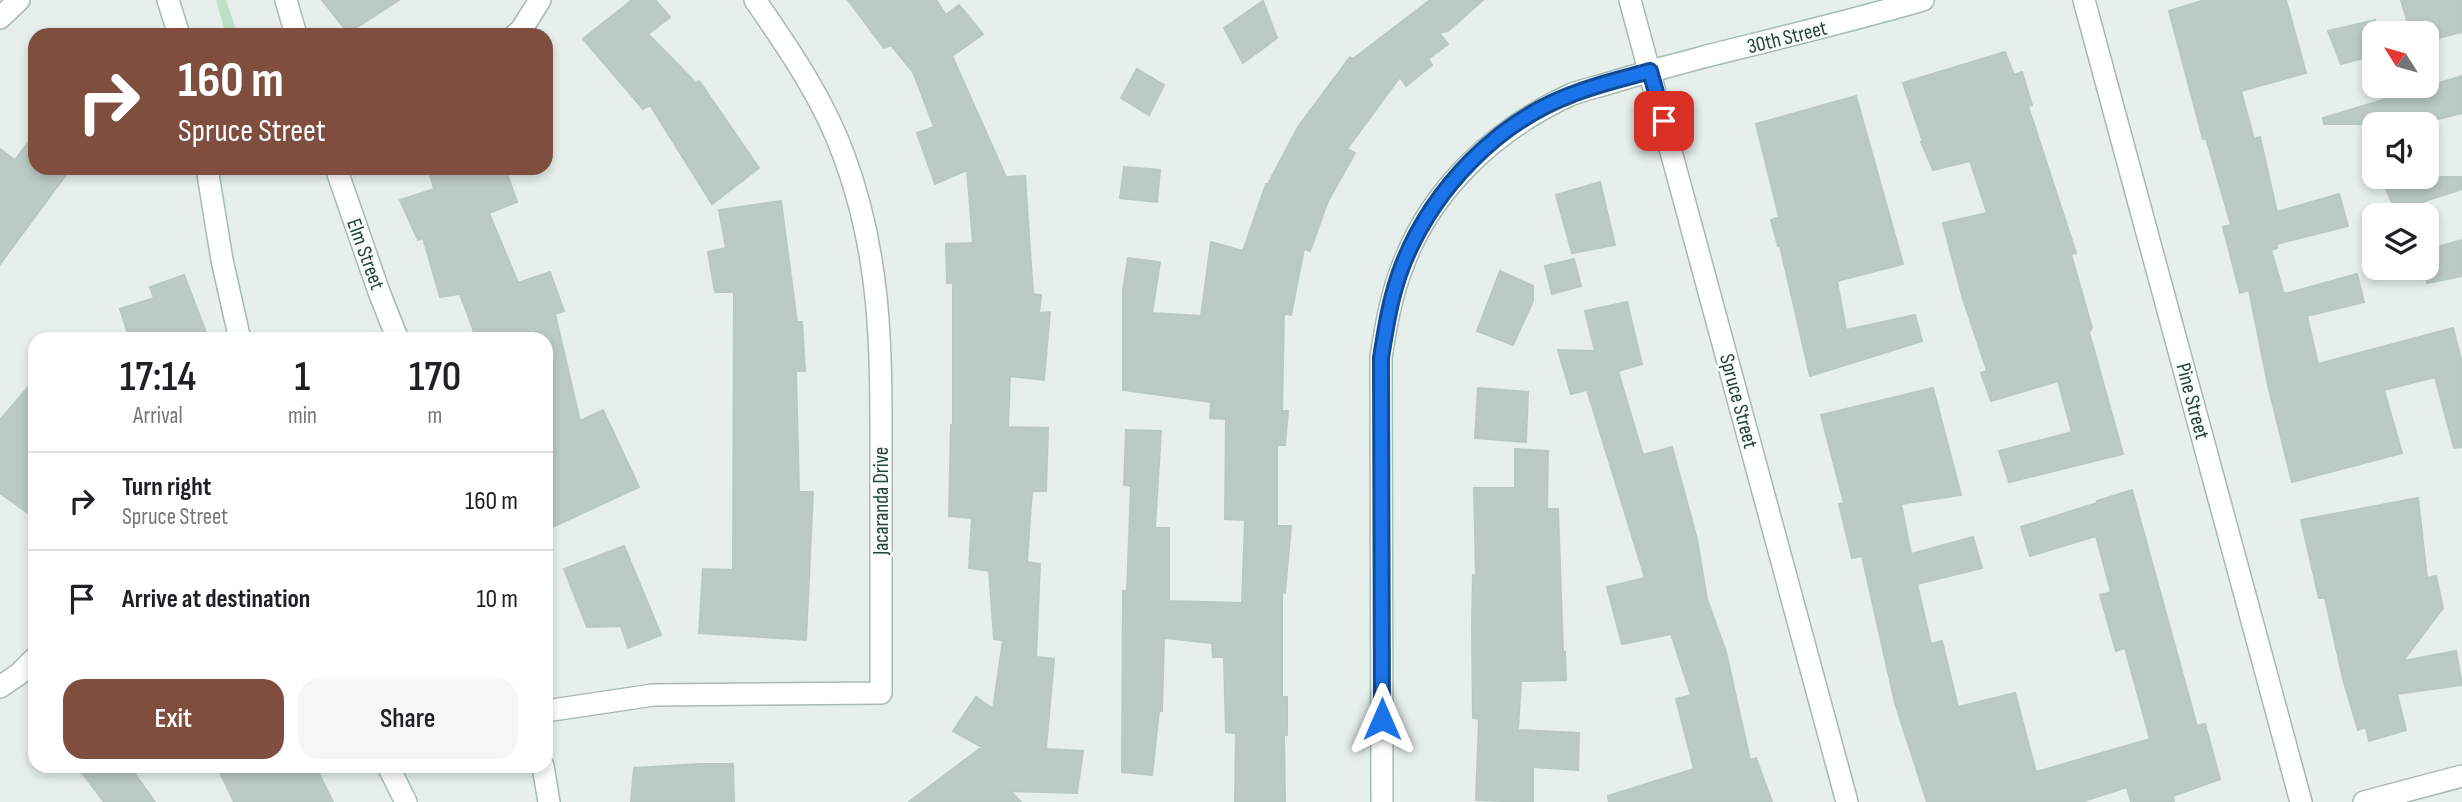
<!DOCTYPE html>
<style>
:root{--surface:#fff;--page:#f6f6f6;--text:#202124;--muted:#757577;--line:#e0e0e0;--accent:#7f4e3f}
body{margin:0;font-family:"Sofia Sans Condensed",sans-serif;background:var(--page);color:var(--text);height:100vh;display:flex;flex-direction:column;font-size:26px;white-space:nowrap}
*{box-sizing:border-box;margin:0}
p{font-size:23px;color:var(--muted)}
.icon{flex:none;width:38px;height:38px;fill:none;stroke:currentColor;stroke-width:2;stroke-linecap:round;stroke-linejoin:round}
.map{position:relative;flex:1;overflow:hidden}
.details{position:absolute;left:28px;top:332px;width:525px;height:441px;display:flex;flex-direction:column;background:var(--surface);border-radius:21px;box-shadow:0 4px 10px #0003}
.details>*{flex:none}
.hud{position:absolute;left:28px;top:28px;width:525px;height:147px;border-radius:21px;box-shadow:0 4px 10px #0003;background:#7f4e3f;color:#fff;overflow:hidden}
.needle{width:46px;rotate:307deg}
.controls{position:absolute;left:2362px;top:21px;display:grid;gap:14px}
.controls a{display:grid;place-items:center;width:77px;height:77px;border-radius:14px;background:var(--surface);box-shadow:0 4px 10px #0003;font-size:35px}
.pin{position:absolute;display:grid;place-items:center;width:60px;height:60px;color:#fff;margin:-30px;border-radius:14px;box-shadow:0 4px 10px #0006}
.me{position:absolute;width:77px;margin:-38px;rotate:0deg;stroke-linejoin:round;filter:drop-shadow(0 0 5px #0008)}
.turn{display:flex;align-items:center;gap:24px;height:147px;padding:0 35px;font-size:32px}
.turn .icon{width:91px;height:91px;stroke-width:2.5}
.turn b{display:block;font-size:49px;line-height:60px}
.eta{display:flex;justify-content:space-evenly;align-items:center;height:119px;text-align:center}
.eta b{font-size:42px;font-weight:600;line-height:49px}
.action{display:flex;gap:14px;margin-top:auto;padding:14px 35px}
.action a{flex:1;height:80px;border-radius:21px;background:var(--accent);color:#fff;font-size:28px;font-weight:600;line-height:80px;text-align:center}
.action a+a{background:var(--page);color:var(--text)}
ul{padding:0;list-style:none}
li{display:flex;align-items:center;gap:21px;height:98px;padding:0 35px;border-top:2px solid var(--line)}
li div{flex:1}
li b{display:block;font-size:26px}
li em{font-style:normal}
.map>svg:first-child{display:block}
.green{fill:#bfe0c8}
.building{fill:#bbcac4;stroke:#b8c9c2;stroke-width:2}
.lines{fill:none;stroke-linecap:round;stroke-linejoin:round}
.street-casing{stroke:#a8b8b2;stroke-width:24}
.secondary-casing{stroke:#a4bbb3;stroke-width:24}
.street{stroke:#fff;stroke-width:21}
.secondary{stroke:#fff;stroke-width:21}
.route-casing{stroke:#114b97;stroke-width:18}
.route{stroke:#1a73e8;stroke-width:12}
.labels{text-anchor:middle;stroke-width:5;stroke-linejoin:round;paint-order:stroke}
.street-label{font-size:21px;fill:#24423a;stroke:#f7fbf9}
</style>
<div class="map">
<svg width="2462" height="802" viewBox="0 0 2462 802">
<rect width="100%" height="100%" fill="#e6efeb"/>
<path class="green" d="M 216,0 L 226,0 L 238,35 L 226,35 Z"/>
<path class="building" d="M 322,0 L 399,0 L 348,33 Z
M 632,0 L 655,0 L 670,17 L 648,34 L 696,83 L 699,81 L 759,168 L 712,204 L 650,105 L 643,109 L 583,39 Z
M 848,0 L 936,0 L 946,15 L 959,5 L 983,34 L 952,56 L 1006,177 L 1025,176 L 1033,294 L 1041,295 L 1039,313 L 1050,312 L 1044,380 L 1010,376 L 1008,427 L 1048,428 L 1046,491 L 1032,491 L 1027,562 L 1040,564 L 1036,657 L 1054,659 L 1046,749 L 1083,751 L 1077,793 L 1010,791 L 1021,802 L 909,802 L 982,747 L 953,731 L 976,697 L 993,709 L 1003,640 L 994,639 L 989,571 L 969,568 L 972,518 L 949,516 L 951,425 L 953,425 L 953,283 L 947,283 L 946,244 L 973,243 L 967,170 L 935,184 L 917,133 L 934,127 L 913,72 L 891,45 L 884,48 Z
M 1430,0 L 1483,0 L 1448,31 L 1439,33 L 1448,44 L 1428,59 L 1432,65 L 1406,86 L 1400,77 L 1347,149 L 1355,153 L 1328,201 L 1310,251 L 1304,249 L 1291,315 L 1284,313 L 1282,411 L 1288,411 L 1285,445 L 1277,445 L 1277,526 L 1291,526 L 1285,593 L 1282,592 L 1282,697 L 1287,697 L 1287,735 L 1284,735 L 1285,802 L 1235,802 L 1236,733 L 1226,732 L 1224,657 L 1213,657 L 1212,643 L 1164,638 L 1162,711 L 1159,711 L 1152,775 L 1122,772 L 1123,591 L 1127,591 L 1131,486 L 1124,485 L 1126,430 L 1161,431 L 1155,528 L 1169,528 L 1169,601 L 1242,603 L 1245,520 L 1225,519 L 1226,419 L 1210,418 L 1211,402 L 1123,390 L 1123,290 L 1128,258 L 1160,262 L 1152,313 L 1201,316 L 1211,242 L 1243,251 L 1266,184 L 1268,184 L 1298,127 L 1350,57 L 1353,59 Z
M 2205,0 L 2286,0 L 2306,73 L 2241,91 L 2254,139 L 2260,137 L 2277,212 L 2339,194 L 2348,226 L 2276,244 L 2277,248 L 2271,250 L 2284,294 L 2357,274 L 2364,302 L 2307,316 L 2318,364 L 2453,328 L 2462,363 L 2462,447 L 2454,448 L 2435,377 L 2384,390 L 2402,453 L 2292,482 L 2268,385 L 2249,290 L 2240,293 L 2223,227 L 2231,225 L 2206,138 L 2203,139 L 2169,11 Z
M 2401,0 L 2462,0 L 2462,32 L 2427,41 L 2427,33 L 2411,33 Z
M 1263,1 L 1277,38 L 1243,63 L 1224,28 Z
M 2375,20 L 2375,55 L 2341,64 L 2328,31 Z
M 2005,52 L 2014,75 L 2022,72 L 2032,105 L 2028,106 L 2076,253 L 2071,254 L 2092,328 L 2089,332 L 2123,454 L 2009,482 L 1999,451 L 2072,432 L 2058,381 L 1991,401 L 1981,373 L 1987,371 L 1962,296 L 1943,223 L 1987,213 L 1970,161 L 1933,170 L 1921,142 L 1923,142 L 1903,83 Z
M 1137,69 L 1164,85 L 1149,115 L 1121,98 Z
M 2462,76 L 2462,113 L 2420,124 L 2324,124 L 2323,118 Z
M 1856,96 L 1903,264 L 1837,281 L 1846,330 L 1915,315 L 1922,341 L 1810,376 L 1780,246 L 1778,246 L 1771,220 L 1779,217 L 1756,124 Z
M 35,133 L 35,168 L 71,168 L 0,264 L 0,149 L 15,160 Z
M 1124,167 L 1160,170 L 1157,202 L 1120,198 Z
M 428,168 L 505,168 L 517,202 L 489,213 L 518,283 L 550,272 L 564,311 L 555,314 L 580,421 L 603,410 L 639,487 L 546,530 L 546,340 L 477,340 L 460,294 L 440,297 L 423,238 L 418,240 L 400,200 L 434,189 Z
M 2405,177 L 2462,177 L 2462,189 L 2395,211 L 2384,183 Z
M 1600,182 L 1615,245 L 1572,253 L 1556,195 Z
M 781,201 L 797,322 L 802,322 L 805,371 L 796,371 L 799,492 L 813,492 L 806,640 L 699,633 L 703,569 L 733,570 L 734,292 L 715,292 L 708,252 L 726,248 L 719,210 Z
M 2462,240 L 2462,276 L 2427,283 L 2427,250 Z
M 1574,259 L 1581,286 L 1552,294 L 1545,266 Z
M 1500,271 L 1533,286 L 1533,301 L 1513,345 L 1477,331 Z
M 184,275 L 209,340 L 130,340 L 120,309 L 154,298 L 150,287 Z
M 1627,302 L 1642,364 L 1618,371 L 1643,455 L 1672,447 L 1697,539 L 1707,599 L 1726,652 L 1750,760 L 1756,758 L 1772,802 L 1609,802 L 1608,796 L 1694,769 L 1676,699 L 1691,695 L 1671,634 L 1622,644 L 1607,587 L 1645,578 L 1587,390 L 1571,394 L 1558,350 L 1595,351 L 1585,311 Z
M 35,379 L 35,518 L 0,493 L 0,420 Z
M 1478,388 L 1528,392 L 1526,442 L 1475,438 Z
M 1933,388 L 1961,495 L 1901,504 L 1911,554 L 1973,537 L 1982,568 L 1917,584 L 1931,644 L 1942,641 L 1958,707 L 2015,693 L 2036,772 L 2150,739 L 2125,648 L 2116,651 L 2100,595 L 2111,592 L 2096,536 L 2030,556 L 2021,527 L 2097,503 L 2097,501 L 2132,490 L 2197,726 L 2205,724 L 2220,779 L 2173,796 L 2174,802 L 2131,802 L 2127,787 L 2081,802 L 1927,802 L 1895,703 L 1862,556 L 1852,558 L 1839,504 L 1844,503 L 1821,415 Z
M 1515,449 L 1548,451 L 1547,509 L 1558,509 L 1563,652 L 1565,652 L 1566,680 L 1521,681 L 1518,730 L 1579,733 L 1578,770 L 1533,767 L 1533,802 L 1476,800 L 1479,719 L 1473,718 L 1472,625 L 1473,575 L 1476,576 L 1474,488 L 1515,488 Z
M 2418,498 L 2427,578 L 2436,576 L 2443,608 L 2403,661 L 2456,651 L 2462,685 L 2397,694 L 2406,730 L 2369,741 L 2366,727 L 2358,730 L 2343,679 L 2325,598 L 2319,598 L 2301,520 Z
M 624,546 L 661,635 L 628,648 L 621,626 L 587,627 L 564,569 Z
M 700,764 L 733,764 L 734,802 L 631,802 L 634,768 Z
M 77,766 L 129,766 L 155,802 L 104,802 Z
M 217,766 L 315,766 L 333,802 L 234,802 Z"/>
<g class="lines">
<g class="street-casing">
<path id="street" d="M 1630,0 L 1847,802
M 2084,0 L 2301,802
M 0,18 L 19,0
M 515,35 L 521,30 L 540,0
M 0,687 L 19,674 L 35,658
M 546,711 L 653,695 L 881,693 C 881,617 881,541 881,465 C 881,356 883,261 844,156 C 824,100 789,49 755,0
M 2364,802 L 2462,776"/>
</g>
<g class="secondary-casing">
<path id="secondary" d="M 168,0 L 179,35
M 286,0 L 296,35
M 207,168 L 222,260 L 240,340
M 336,168 L 379,292 L 398,340
M 388,766 L 406,802
M 543,766 L 549,802
M 1382,802 L 1381,357 C 1386,326 1391,295 1403,265 C 1432,188 1496,129 1570,95 C 1582,90 1597,87 1610,83 C 1642,73 1675,65 1707,56 C 1779,38 1851,21 1923,0"/>
</g>
<use href="#street" class="street"/>
<use href="#secondary" class="secondary"/>
</g>
<g class="lines">
<g class="route-casing">
<path id="route" d="M 1382,719 L 1381,358 C 1386,326 1391,294 1403,264 C 1433,189 1497,122 1573,94 C 1598,84 1625,78 1650,71 L 1664,121"/>
</g>
<use href="#route" class="route"/>
</g>
<g class="labels">
<g class="street-label">
<text transform="translate(1787 37) rotate(-14)" y="7">30th Street</text>
<text transform="translate(366 254) rotate(70)" y="7">Elm Street</text>
<text transform="translate(1739 401) rotate(75)" y="7">Spruce Street</text>
<text transform="translate(2193 401) rotate(75)" y="7">Pine Street</text>
<text transform="translate(881 501) rotate(-90)" y="7">Jacaranda Drive</text>
</g>
</g>
</svg>
<div class="controls">
<a><svg class="needle" viewBox="-14 -14 28 28"><path d="M0-13l5 13h-10z" fill="#e53935"/><path d="M0 13l5-13h-10z" fill="#757577"/></svg></a>
<a><svg class="icon" aria-label="sound" viewBox="0 0 24 24"><path d="M4 9h4l5-4v14l-5-4H4zM17 9q2 3 0 6"/></svg></a>
<a><svg class="icon" aria-label="layers" viewBox="0 0 24 24"><path d="M12 4l9 5-9 5-9-5zM3 14l9 5 9-5"/></svg></a>
</div>
<div class="pin" style="left:1664px;top:121px;background:#d93025"><svg class="icon" aria-label="arrive" viewBox="0 0 24 24"><path d="M6 21V4h12l-3 4 3 4H6"/></svg></div>
<svg class="me" style="left:1382px;top:719px" viewBox="-20 -20 40 40"><path d="M0-17L14 15 0 8-14 15z" fill="#1a73e8" stroke="#fff" stroke-width="4"/></svg>
<div class="hud">
<div class="turn"><svg class="icon" aria-label="right" viewBox="0 0 24 24"><path d="M7 20v-9h11M14 6l5 5-5 5"/></svg><div><b>160 m</b>Spruce Street</div></div>
</div>
<section class="details">
<div class="eta">
<div><b>17:14</b><p>Arrival</p></div>
<div><b>1</b><p>min</p></div>
<div><b>170</b><p>m</p></div>
</div>
<ul>
<li><svg class="icon" aria-label="right" viewBox="0 0 24 24"><path d="M7 20v-9h11M14 6l5 5-5 5"/></svg><div><b>Turn right</b><p>Spruce Street</p></div><em>160 m</em></li>
<li><svg class="icon" aria-label="arrive" viewBox="0 0 24 24"><path d="M6 21V4h12l-3 4 3 4H6"/></svg><div><b>Arrive at destination</b></div><em>10 m</em></li>
</ul>
<div class="action"><a>Exit</a><a>Share</a></div>
</section>
</div>
